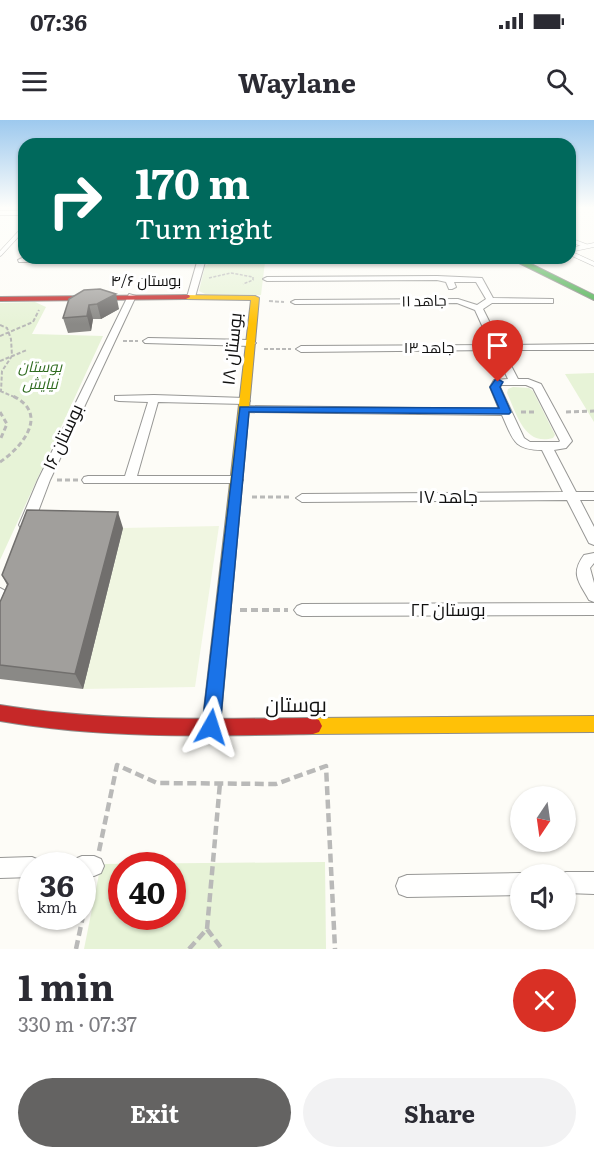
<!DOCTYPE html>
<meta charset="utf-8">
<style>
:root{--surface:#fff;--page:#f2f2f3;--text:#2b2b33;--muted:#7c7c81;--accent:#646362}
body{margin:0;font-family:Literata,Cairo,serif;background:var(--page);color:var(--text);height:100vh;display:flex;flex-direction:column;font-size:22px;white-space:nowrap}
*{box-sizing:border-box;margin:0}
p{font-size:20px;color:var(--muted)}
.icon{flex:none;width:33px;height:33px;fill:none;stroke:currentColor;stroke-width:2;stroke-linecap:round;stroke-linejoin:round}
.map{position:relative;height:829px;overflow:hidden}
.details{display:flex;flex-direction:column;background:var(--surface);flex:1}
.details>*{flex:none}
.top-card{position:absolute;left:18px;top:18px;width:558px;height:126px;border-radius:18px;box-shadow:0 2px 4px #0004;background:#00695c;color:#fff;overflow:hidden}
.needle{width:39px;rotate:193deg}
.tools{position:absolute;left:510px;top:666px;display:grid;gap:12px}
.tools a{display:grid;place-items:center;width:66px;height:66px;border-radius:50%;background:var(--surface);box-shadow:0 2px 4px #0004;font-size:30px}
.speed{position:absolute;left:18px;top:732px;display:flex;gap:12px;font-size:30px;font-weight:700;text-align:center}
.speed>*{display:grid;place-content:center;width:78px;height:78px;border-radius:50%;background:var(--surface);box-shadow:0 2px 4px #0004;line-height:1}
.speed small{font-size:15px;font-weight:400}
.speed .limit{border:9px solid #d22;background:#fff;color:#111}
.pin{position:absolute;display:grid;place-items:center;width:51px;height:51px;color:#fff;margin:-62px -26px;border-radius:50% 50% 50% 0;rotate:-45deg;box-shadow:0 0 6px #0007}
.pin .icon{rotate:45deg}
.me{position:absolute;width:66px;margin:-33px;rotate:6deg;stroke-linejoin:round;filter:drop-shadow(0 0 4px #0008)}
.turn{display:flex;align-items:center;gap:21px;height:126px;padding:0 18px;font-size:27px}
.turn .icon{width:78px;height:78px;stroke-width:2.5}
.turn b{display:block;font-size:42px;line-height:51px}
.round{display:grid;place-items:center;flex:none;width:63px;height:63px;border-radius:32px;background:var(--page)}
.summary{display:flex;align-items:center;justify-content:space-between;height:102px;padding:0 18px}
h1{font-size:36px;font-weight:700;line-height:45px}
.cta{display:flex;gap:12px;margin-top:auto;padding:12px 18px}
.cta a{flex:1;height:69px;border-radius:36px;background:var(--accent);color:#fff;font-size:24px;font-weight:700;line-height:69px;text-align:center}
.cta a+a{background:var(--page);color:var(--text)}
.status{display:flex;justify-content:space-between;align-items:center;height:42px;padding:0 30px;background:var(--surface);direction:ltr}
.status svg{height:16px;fill:currentColor}
header{display:flex;justify-content:space-between;align-items:center;height:78px;padding:0 18px;background:var(--surface);font-size:27px;font-weight:700}
.map>svg:first-child{display:block}
.green{fill:#e7f3d7;fill-rule:evenodd}
.pitch{fill:#f0f6e1}
.lines{fill:none;stroke-linecap:round;stroke-linejoin:round}
.lane-casing{stroke:#979795;stroke-width:5}
.street-casing{stroke:#979795;stroke-width:2}
.fast-casing{stroke:#8e8d8b;stroke-width:2}
.slow-casing{stroke:#8e8d8b;stroke-width:2}
.jam-casing{stroke:#8e8d8b;stroke-width:2}
.path-far4{stroke:#b9b9b8;stroke-width:1.5;stroke-dasharray:3 1.5;stroke-linecap:butt}
.path-far3{stroke:#b9b9b8;stroke-width:2;stroke-dasharray:4 2;stroke-linecap:butt}
.path-far2{stroke:#b9b9b8;stroke-width:3;stroke-dasharray:5 3;stroke-linecap:butt}
.path-far1{stroke:#b9b9b8;stroke-width:4;stroke-dasharray:7 4;stroke-linecap:butt}
.path{stroke:#b9b9b8;stroke-width:4.5;stroke-dasharray:9 4.5;stroke-linecap:butt}
.lane{stroke:#fffffe;stroke-width:4}
.street{fill:#fffffe;fill-rule:evenodd}
.fast{fill:#4caf50;fill-rule:evenodd}
.slow{fill:#ffc107;fill-rule:evenodd}
.jam{fill:#c62828;fill-rule:evenodd}
.wall{fill:#8a8986}
.shaded-wall{fill:#716f6d}
.building{fill:#a19f9c;stroke:#716f6d;stroke-width:1.5}
.route{fill:#1a73e8;stroke:#114b97;stroke-width:1.5}
.labels{text-anchor:middle;stroke-width:6;stroke-linejoin:round;paint-order:stroke}
.far-street-label{font-size:15px;fill:#111;stroke:#fff}
.far-park-label{font-size:15px;font-style:italic;fill:#2f6b1f;stroke:#fff}
.street-label{font-size:18px;fill:#111;stroke:#fff}
.near-street-label{font-size:21px;fill:#111;stroke:#fff}
</style>
<div class="status"><b>07:36</b><svg viewBox="0 0 49 12"><path d="M0 12V9h3v3zM5 12V6h3v6zM10 12V3h3v9zM15 12V0h3v12zM26 1h20v11H26zM47 4h2v5h-2z"/></svg></div>
<header><svg class="icon" aria-label="menu" viewBox="0 0 24 24"><path d="M4 6h16M4 12h16M4 18h16"/></svg>Waylane<svg class="icon" aria-label="search" viewBox="0 0 24 24"><circle cx="10" cy="10" r="6"/><path d="M15 15l6 6"/></svg></header>
<div class="map">
<svg width="594" height="829" viewBox="0 0 594 829">
<rect width="100%" height="100%" fill="#fdfcf7"/>
<path class="green" d="M 211,142 L 265,142 L 261,175 L 205,174 L 199,171 L 205,146 Z
M 35,182 L 46,187 L 32,214 L 103,216 L 0,440 L 0,183 Z
M 594,253 L 594,302 L 565,254 Z
M 513,267 L 529,268 L 533,271 L 555,315 L 553,318 C 524,326 517,294 507,273 L 508,269 Z
M 325,742 L 326,829 L 84,829 L 101,744 ZM 122,746 L 172,746 L 172,796 L 122,796 Z"/>
<path class="pitch" d="M 219,406 L 195,567 L 83,569 L 123,408 Z"/>
<g class="lines">
<g class="lane-casing">
<path id="lane" d="M 570,120 L 586,126
M 570,130 L 594,125
M 570,133 L 594,144
M 0,134 L 24,108"/>
</g>
<g class="street-casing">
<path id="street" d="M 0,91 L 24,91 L 24,95 L 0,95 Z
M 22,138 L 478,138 L 479,139 L 475,141 L 205,142 L 195,177 L 191,179 L 187,177 L 197,142 L 19,142 L 18,140 Z
M 437,156 L 482,158 L 493,178 L 553,179 L 553,183 L 492,183 L 483,189 L 501,225 L 594,224 L 594,230 L 503,230 L 518,259 L 528,259 L 541,264 L 572,321 L 566,328 L 554,330 L 576,372 L 594,372 L 594,380 L 580,380 L 594,407 L 594,425 L 589,423 L 567,380 L 302,382 L 296,378 L 302,374 L 563,372 L 542,330 C 513,330 513,319 502,295 L 244,292 L 239,289 L 244,286 L 499,289 L 490,267 L 494,260 L 508,259 L 494,230 L 301,232 L 296,229 L 301,226 L 491,225 L 475,190 L 457,183 L 295,184 L 291,182 L 295,180 L 458,179 L 477,185 L 486,179 L 476,162 L 454,162 L 456,167 L 452,169 L 449,169 L 446,162 L 437,160 L 267,161 L 263,159 L 267,157 ZM 501,265 L 526,265 L 533,268 L 560,321 L 559,322 L 530,322 L 524,318 L 500,267 Z
M 129,174 L 136,176 L 50,360 L 33,405 L 31,408 L 21,408 L 19,405 L 38,360 Z
M 148,218 L 251,220 L 256,223 L 251,226 L 145,223 L 143,221 Z
M 154,275 L 245,278 L 250,281 L 245,284 L 158,282 L 137,356 L 237,356 L 243,360 L 241,363 L 84,363 L 82,360 L 84,357 L 88,356 L 125,356 L 148,282 L 119,281 L 115,280 L 115,276 Z
M 594,433 L 594,443 L 590,448 L 594,463 L 594,482 L 589,480 C 579,462 570,454 584,435 Z
M 0,468 L 13,475 L 15,479 L 5,503 L 0,505 Z
M 594,483 L 594,495 L 302,496 L 297,494 L 294,490 L 297,486 L 302,484 Z
M 82,736 L 94,736 L 101,739 L 104,746 L 101,753 L 94,756 L 82,756 L 82,746 L 72,746 L 75,739 Z
M 32,737 L 39,740 L 42,746 L 32,746 L 32,757 L 0,758 L 0,738 Z
M 566,752 L 594,752 L 594,774 L 566,773 L 566,754 L 561,754 Z
M 520,753 L 523,754 L 520,754 L 520,775 L 407,777 L 399,774 L 396,766 L 399,758 L 407,755 Z"/>
</g>
<g class="fast-casing">
<path id="fast" d="M 509,138 L 519,138 L 594,175 L 594,180 Z"/>
</g>
<g class="slow-casing">
<path id="slow" d="M 183,175 L 255,176 L 259,178 L 220,607 L 217,613 L 211,615 L 205,613 L 202,607 L 251,180 L 186,179 L 182,177 Z
M 594,596 L 594,612 L 313,614 L 307,612 L 304,606 L 307,600 L 313,598 Z"/>
</g>
<g class="jam-casing">
<path id="jam" d="M 189,175 L 190,177 L 186,179 L 0,181 L 0,177 Z
M 0,585 C 104,602 208,599 313,598 L 319,600 L 322,606 L 319,612 L 313,614 C 208,616 104,619 0,601 Z"/>
</g>
<path class="path-far4" d="M 485,139 L 500,138
M 209,158 L 231,153 L 253,157 L 253,160 L 243,164"/>
<path class="path-far3" d="M 269,181 L 284,182
M 0,205 L 7,208 L 11,219 L 12,236 L 2,251 L 1,271
M 0,216 L 33,202 L 39,190
M 123,221 L 138,221
M 264,229 L 291,229
M 0,241 L 27,230
M 0,271 L 17,278"/>
<path class="path-far2" d="M 0,292 L 7,304 L 0,320
M 521,292 L 535,292
M 566,292 L 594,291
M 0,342 C 22,327 50,294 13,276
M 57,360 L 78,360
M 252,377 L 290,377"/>
<path class="path-far1" d="M 240,490 L 288,490"/>
<path class="path" d="M 99,731 L 117,645 L 157,663 L 276,664 L 326,646 L 335,829
M 207,809 L 220,663
M 76,829 L 90,763
M 189,829 L 207,809 L 222,829"/>
<use href="#lane" class="lane"/>
<use href="#street" class="street"/>
<use href="#fast" class="fast"/>
<use href="#slow" class="slow"/>
<use href="#jam" class="jam"/>
</g>
<path class="wall" d="M 100,169 L 119,189 L 101,199 L 93,199 L 91,211 L 68,213 L 63,198 Z
M 123,408 L 83,569 L 0,559 L 0,482 L 7,465 L 2,455 Z"/>
<path class="shaded-wall" d="M 116,174 L 119,189 L 101,199 L 97,184 Z
M 89,185 L 93,199 L 91,211 L 87,196 Z
M 118,392 L 123,408 L 83,569 L 75,554 Z"/>
<path class="building" d="M 100,169 L 116,174 L 97,184 L 89,185 L 87,196 L 63,198 L 69,179 L 84,170 Z
M 27,390 L 118,392 L 75,554 L 0,545 L 0,482 L 8,464 L 2,455 Z"/>
<linearGradient id="sky" x2="0" y2="1"><stop stop-color="#9dc9ee"/><stop offset="0.43" stop-color="#fefefb"/><stop offset="1" stop-color="#fefefb" stop-opacity="0"/></linearGradient>
<rect width="594" height="204" fill="url(#sky)"/>
<path class="route" d="M 498,259 L 503,262 L 500,267 L 511,292 L 509,294 L 249,292 L 220,607 L 218,613 L 211,615 L 205,613 L 202,607 L 240,287 L 499,288 L 490,267 L 495,260 Z"/>
<g class="labels">
<g class="far-street-label">
<text x="146" y="166">بوستان ۴/۶</text>
<text transform="translate(424 181) rotate(-1)" y="5">جاهد ۱۱</text>
<text x="429" y="233">جاهد ۱۳</text>
</g>
<g class="far-park-label">
<text x="40" y="252">بوستان<tspan x="40" dy="17">نیایش</tspan></text>
</g>
<g class="street-label">
<text transform="translate(232 229) rotate(-84)" y="6">بوستان ۱۸</text>
<text transform="translate(63 317) rotate(-65)" y="6">بوستان ۱۶</text>
<text x="448" y="383">جاهد ۱۷</text>
<text x="448" y="496">بوستان ۲۲</text>
</g>
<g class="near-street-label">
<text x="296" y="592">بوستان</text>
</g>
</g>
</svg>
<div class="tools">
<a><svg class="needle" viewBox="-14 -14 28 28"><path d="M0-13l5 13h-10z" fill="#e53935"/><path d="M0 13l5-13h-10z" fill="#7c7c81"/></svg></a>
<a><svg class="icon" aria-label="sound" viewBox="0 0 24 24"><path d="M4 9h4l5-4v14l-5-4H4zM17 9q2 3 0 6"/></svg></a>
</div>
<div class="speed"><div>36<small>km/h</small></div><div class="limit">40</div></div>
<div class="pin" style="left:498px;top:262px;background:#d93025"><svg class="icon" aria-label="arrive" viewBox="0 0 24 24"><path d="M6 21V4h12l-3 4 3 4H6"/></svg></div>
<svg class="me" style="left:211px;top:607px" viewBox="-20 -20 40 40"><path d="M0-17L14 15 0 8-14 15z" fill="#1a73e8" stroke="#fff" stroke-width="4"/></svg>
<div class="top-card">
<div class="turn"><svg class="icon" aria-label="right" viewBox="0 0 24 24"><path d="M7 20v-9h11M14 6l5 5-5 5"/></svg><div><b>170 m</b>Turn right</div></div>
</div>
</div>
<section class="details">
<div class="summary"><div><h1>1 min</h1><p>330 m · 07:37</p></div><a class="round" style="background:#d93025;color:#fff"><svg class="icon" aria-label="close" viewBox="0 0 24 24"><path d="M6 6l12 12M18 6L6 18"/></svg></a></div>
<div class="cta"><a>Exit</a><a>Share</a></div>
</section>
